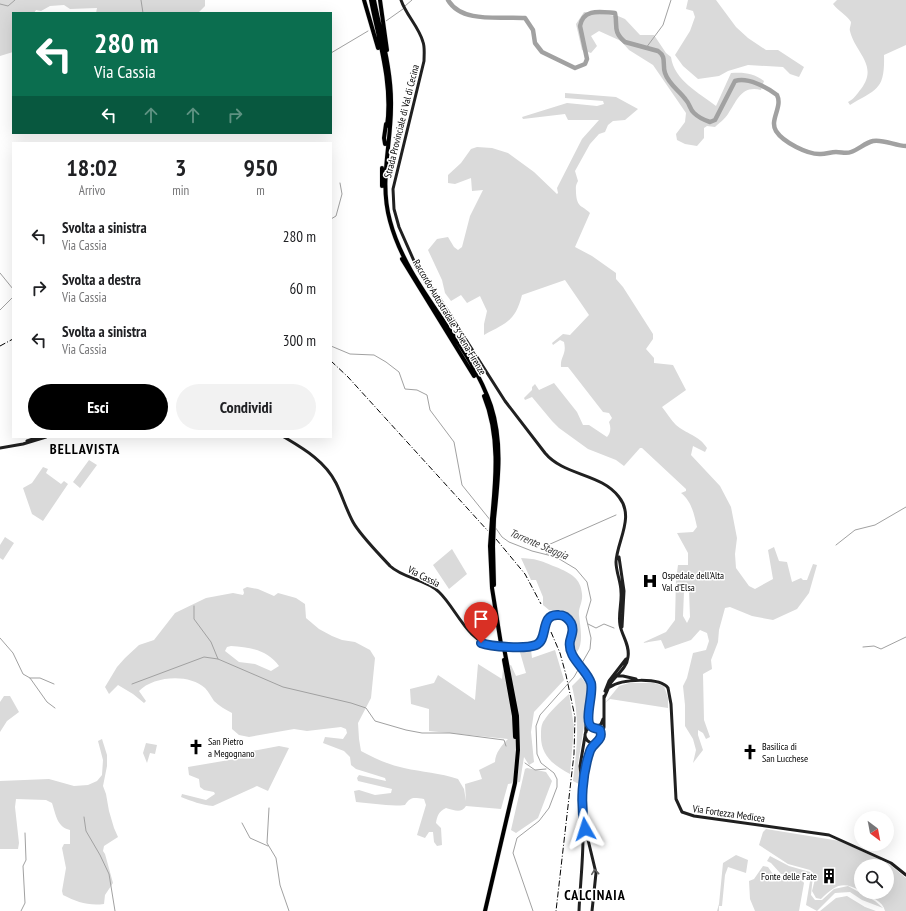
<!DOCTYPE html>
<html lang="it">
<style>
:root{--surface:#fff;--page:#f2f2f2;--text:#202124;--muted:#757577;--accent:#000}
body{margin:0;font-family:"PT Sans Narrow",sans-serif;background:var(--page);color:var(--text);height:100vh;display:flex;flex-direction:column;font-size:15px;white-space:nowrap}
*{box-sizing:border-box;margin:0}
p{font-size:13px;color:var(--muted)}
.icon{flex:none;width:22px;height:22px;fill:none;stroke:currentColor;stroke-width:2;stroke-linecap:round;stroke-linejoin:round}
.map{position:relative;flex:1;overflow:hidden}
.details{position:absolute;left:12px;top:142px;width:320px;height:296px;display:flex;flex-direction:column;background:var(--surface);border-radius:0px;box-shadow:0 4px 16px #0002}
.details>*{flex:none}
.banner{position:absolute;left:12px;top:12px;width:320px;height:122px;border-radius:0px;box-shadow:0 4px 16px #0002;background:#0b6e4f;color:#fff;overflow:hidden}
.needle{width:26px;rotate:148deg}
.buttons{position:absolute;left:854px;top:811px;display:grid;gap:8px}
.buttons a{display:grid;place-items:center;width:40px;height:40px;border-radius:50%;background:var(--surface);box-shadow:0 4px 16px #0002;font-size:20px}
.pin{position:absolute;display:grid;place-items:center;width:34px;height:34px;color:#fff;margin:-41px -17px;border-radius:50% 50% 50% 0;rotate:-45deg;box-shadow:0 0 4px #0007}
.pin .icon{rotate:45deg}
.me{position:absolute;width:44px;margin:-22px;rotate:354deg;stroke-linejoin:round;filter:drop-shadow(0 0 3px #0008)}
.turn{display:flex;align-items:center;gap:14px;height:84px;padding:0 16px;font-size:18px}
.turn .icon{width:52px;height:52px;stroke-width:2.5}
.turn b{display:block;font-size:28px;line-height:34px}
.lanes{display:flex;align-items:center;height:38px;padding:0 16px;background:#0003;justify-content:center;gap:20px;direction:ltr}
.lanes .off{opacity:.35}
.eta{display:flex;justify-content:space-evenly;align-items:center;height:68px;text-align:center}
.eta b{font-size:24px;font-weight:800;line-height:28px}
.button{display:flex;gap:8px;margin-top:auto;padding:8px 16px}
.button a{flex:1;height:46px;border-radius:24px;background:var(--accent);color:#fff;font-size:16px;font-weight:800;line-height:46px;text-align:center}
.button a+a{background:var(--page);color:var(--text)}
ul{padding:0;list-style:none}
li{display:flex;align-items:center;gap:12px;height:52px;padding:0 16px}
li div{flex:1}
li b{display:block;font-size:15px}
li em{font-style:normal}
.map>svg:first-child{display:block}
.green{fill:#dadada;fill-rule:evenodd}
.lines{fill:none;stroke-linecap:round;stroke-linejoin:round}
.stream{stroke:#a1a1a1;stroke-width:1}
.river{stroke:#a1a1a1;stroke-width:4.5}
.motorway-casing{stroke:#dbdbdb;stroke-width:5}
.secondary{stroke:#202020;stroke-width:3}
.motorway{stroke:#000;stroke-width:4}
.rail{stroke:#000;stroke-width:1;stroke-dasharray:6 2 1 2;stroke-linecap:butt}
.motorway-bridge-casing{stroke:#dbdbdb;stroke-width:5;stroke-linecap:butt}
.secondary-bridge{stroke:#202020;stroke-width:3}
.motorway-bridge{stroke:#000;stroke-width:4}
.oneway{stroke:#636363}
.route-casing{stroke:#114b97;stroke-width:10}
.route{stroke:#1a73e8;stroke-width:7}
.labels{text-anchor:middle;stroke-width:3;stroke-linejoin:round;paint-order:stroke}
.street-label{font-size:10px;fill:#000;stroke:#fff}
.poi-label{font-size:10px;fill:#000;stroke:#fff;text-anchor:start}
.water-label{font-size:11px;font-style:italic;fill:#424242;stroke:#fff}
.district-label{font-size:14px;font-weight:bold;letter-spacing:1px;fill:#000;stroke:#fff}
</style>
<div class="map">
<svg width="906" height="911" viewBox="0 0 906 911">
<rect width="100%" height="100%" fill="#fff"/>
<path class="green" d="M 0,0 L 205,0 L 205,6 L 198,13 L 96,13 L 97,8 L 70,9 L 64,5 L 50,6 L 41,11 L 36,10 L 34,13 L 13,13 L 13,52 L 0,56 Z
M 688,0 L 716,0 L 736,27 L 748,38 L 766,50 L 778,50 L 804,67 L 799,77 L 790,74 L 783,67 L 748,65 L 728,71 L 719,76 L 698,79 L 683,66 L 675,55 L 690,31 L 695,17 L 693,11 L 686,9 Z
M 837,0 L 906,0 L 906,45 L 884,55 C 885,90 877,89 850,105 L 848,102 C 854,99 857,94 861,89 C 879,65 855,53 850,31 C 849,29 851,25 851,22 C 846,14 839,12 833,4 Z
M 584,12 L 618,16 L 625,19 L 640,35 L 654,35 L 666,53 L 671,57 C 674,80 699,93 716,106 L 731,73 C 744,72 753,73 764,81 L 761,90 C 741,85 737,101 728,114 C 725,119 719,123 715,127 L 707,126 L 704,128 L 704,138 L 697,146 L 685,144 L 677,140 L 676,134 L 685,122 L 686,113 L 653,65 L 629,50 L 621,41 L 599,31 L 591,36 L 597,46 L 591,53 L 582,50 L 576,24 Z
M 565,93 L 616,97 L 638,109 L 625,120 L 613,121 L 608,125 L 605,132 L 599,134 L 590,144 L 575,171 L 578,181 C 575,187 576,187 576,193 C 577,208 582,205 590,213 L 575,247 L 592,256 L 616,273 L 616,279 L 623,287 L 653,334 L 653,339 L 646,349 L 654,358 L 654,363 L 673,365 L 686,390 L 662,407 C 667,413 671,420 676,425 C 686,434 699,435 707,448 L 705,452 L 693,446 L 691,455 L 720,486 L 731,507 L 737,538 L 735,554 L 736,568 L 749,586 L 755,589 L 773,579 L 768,550 L 774,547 L 779,561 L 787,562 L 792,582 L 801,578 L 803,580 L 807,580 L 813,564 L 817,565 L 809,593 L 797,609 L 773,620 L 752,616 L 730,607 L 725,608 L 719,630 L 718,642 L 711,660 L 712,669 L 703,674 L 704,720 L 710,737 L 706,739 L 703,733 L 698,730 L 698,735 L 703,750 L 693,763 L 696,750 L 693,739 L 685,726 L 685,705 L 683,686 L 687,678 L 693,653 L 706,650 L 709,641 L 707,633 L 700,630 L 691,640 L 665,649 L 661,640 L 642,643 L 666,632 L 675,620 L 676,579 L 678,565 L 688,565 L 688,553 L 677,533 L 693,532 L 697,527 C 694,514 692,502 681,493 L 686,491 L 686,489 L 642,448 L 640,448 L 624,466 L 616,460 L 588,449 L 559,428 L 552,421 L 532,397 L 525,400 L 524,398 L 532,390 L 532,387 L 535,384 L 539,390 L 554,383 L 577,412 L 583,425 L 589,425 L 607,437 C 611,432 611,428 609,422 L 612,418 L 609,413 L 603,412 L 568,367 L 561,367 C 560,356 567,355 564,342 L 560,340 L 553,345 L 552,343 L 563,334 L 570,335 L 589,315 L 565,280 L 522,295 C 515,322 506,323 484,335 L 484,324 L 487,311 L 480,296 L 467,303 L 461,295 L 451,301 L 445,293 L 442,280 L 428,250 L 437,239 L 448,237 L 454,247 L 458,250 L 462,247 L 470,216 L 483,190 L 472,191 L 471,178 L 455,184 L 448,183 L 448,175 L 461,163 L 471,149 L 477,147 L 492,148 L 508,153 L 534,172 L 557,194 L 558,193 L 557,188 L 582,139 L 599,120 L 568,120 L 565,114 L 523,119 L 522,117 L 567,103 L 597,106 L 604,104 L 603,101 L 565,98 ZM 684,591 L 689,591 L 690,617 L 687,623 L 683,616 Z
M 89,460 L 97,465 L 80,488 L 73,482 Z
M 43,467 L 48,469 L 46,473 L 61,484 L 64,481 L 68,484 L 43,521 L 32,514 L 23,488 L 32,483 Z
M 5,537 L 14,543 L 3,560 L 0,558 L 0,545 Z
M 452,549 L 467,574 L 449,589 L 433,565 Z
M 521,558 C 539,559 541,561 556,567 C 570,573 581,578 582,594 C 583,602 578,608 579,615 C 580,626 584,643 577,652 C 568,641 583,624 566,612 L 549,610 L 543,605 L 543,597 L 536,580 L 531,580 Z
M 247,587 L 258,589 L 274,596 L 278,593 L 296,598 L 305,604 L 306,618 L 319,629 L 332,636 L 342,640 L 355,642 L 370,650 L 375,658 L 371,698 L 358,723 L 359,739 L 361,751 C 374,758 389,765 404,768 C 422,772 440,773 458,779 L 464,789 L 466,801 L 465,784 L 482,779 L 479,770 L 495,762 C 495,753 502,745 508,739 L 429,731 L 429,709 L 411,704 L 410,689 L 434,683 L 438,675 L 475,700 L 478,664 L 502,679 L 503,669 L 511,665 L 516,676 L 526,673 L 519,649 L 531,650 L 532,658 L 555,650 L 564,680 L 534,712 L 531,732 L 534,762 L 529,765 L 524,757 L 520,782 L 508,784 L 501,809 L 466,806 C 461,814 454,810 446,808 C 439,811 437,816 436,823 L 441,828 L 442,845 L 437,846 L 434,842 L 433,832 L 429,832 L 425,838 L 417,835 L 426,805 L 424,799 C 414,798 411,796 405,805 C 390,807 372,803 356,802 L 354,791 L 359,790 L 375,795 L 391,793 L 392,789 L 358,781 L 357,778 L 359,775 L 386,781 L 385,778 L 356,769 L 351,765 L 350,757 L 344,751 L 323,743 L 325,737 L 343,739 L 347,733 L 346,729 L 341,727 L 307,731 L 294,729 L 249,737 L 239,735 L 232,729 L 232,713 C 226,710 219,706 214,701 C 211,697 209,692 205,688 C 189,673 153,676 139,691 L 146,701 L 144,703 L 133,694 L 118,685 L 109,694 L 105,687 L 117,667 L 125,658 L 139,645 L 154,640 L 175,613 L 206,598 L 233,593 L 243,595 L 244,593 L 243,589 ZM 231,646 C 249,647 268,650 279,666 L 271,671 L 255,664 L 239,662 L 225,651 L 227,647 Z
M 581,677 L 588,686 L 589,693 L 578,764 L 581,782 L 579,784 L 573,781 C 577,749 580,718 572,686 Z
M 629,683 L 654,683 L 664,686 L 668,698 L 668,708 L 610,699 L 605,703 L 619,686 Z
M 569,694 L 574,727 L 570,774 C 553,765 540,755 541,734 C 541,730 541,726 543,722 C 550,711 560,702 569,694 Z
M 4,696 L 10,696 L 19,712 L 7,721 L 0,732 L 0,702 Z
M 102,739 L 107,755 L 107,766 L 103,786 L 106,794 L 109,811 L 114,828 L 118,837 L 104,846 L 103,851 L 105,854 L 113,883 L 105,895 L 104,904 C 88,906 77,902 63,895 L 62,891 L 66,868 L 62,848 L 64,844 L 70,844 L 70,830 C 57,827 56,815 52,803 L 46,800 L 16,799 L 15,807 L 19,843 L 18,849 L 0,849 L 0,781 L 49,779 L 74,786 L 88,785 L 97,781 L 102,775 L 103,760 L 98,741 Z
M 146,743 L 157,745 L 155,754 L 150,753 L 147,763 L 143,753 Z
M 279,746 L 289,748 L 268,791 L 257,786 L 213,806 C 202,805 191,801 181,797 L 182,794 L 206,800 L 215,794 L 214,792 L 204,790 L 200,787 L 199,779 L 189,775 L 188,767 L 235,759 L 252,751 Z
M 527,768 L 546,772 L 552,781 L 538,818 L 516,833 L 511,830 L 525,769 Z
M 766,829 L 840,841 L 889,864 L 906,878 L 906,911 L 885,911 C 883,901 871,897 863,892 L 887,892 L 887,866 L 861,866 L 861,891 C 843,881 836,884 821,899 L 816,898 L 812,891 L 815,879 L 813,873 L 810,870 L 788,864 L 759,845 L 763,832 Z
M 736,855 L 748,860 L 746,873 L 728,867 L 725,875 L 722,906 L 719,906 L 719,911 L 717,911 L 719,904 L 723,863 Z
M 770,856 L 789,866 L 810,872 L 813,875 L 811,895 L 815,900 L 822,900 L 834,889 L 848,886 L 875,901 L 883,908 L 862,900 L 850,892 L 835,893 L 817,911 L 806,905 L 811,875 L 781,874 L 771,863 L 767,861 Z
M 763,866 L 768,867 L 777,880 L 781,878 L 802,880 L 804,883 L 799,911 L 755,911 L 750,899 L 749,881 L 754,879 Z
M 847,896 L 865,907 L 876,911 L 820,911 L 836,898 Z"/>
<g class="lines">
<path class="stream" d="M 141,0 L 143,13
M 0,4 L 8,6 L 15,0
M 405,6 L 412,0
M 386,21 L 403,9
M 646,48 L 663,25 L 671,0
M 331,53 L 368,31
M 331,219 L 336,216 L 342,194 L 340,183
M 0,273 L 13,289
M 0,310 L 13,297
M 331,346 L 350,354 L 374,355 L 386,362 L 399,372 L 405,389 L 417,390 L 427,395 L 430,410 L 454,442 L 462,485 L 491,521
M 495,527 L 502,537 L 509,542 L 532,551 L 556,557 L 576,569 L 587,582 L 591,600 L 586,617 L 591,638 L 590,649 L 574,677 L 540,715 L 536,726 L 537,754 L 541,763 L 554,773 L 557,779 L 557,787 L 549,808 L 539,821 L 517,838 L 513,853 L 533,911
M 836,545 L 855,530 L 875,525 L 906,507
M 547,554 L 548,545 L 616,515
M 194,606 L 194,619 L 211,642 L 218,659
M 588,624 L 596,628 L 604,624 L 614,628
M 0,638 L 13,653 L 23,674 L 30,678 L 47,702 L 55,708
M 863,647 L 874,646 L 881,649 L 906,637
M 30,678 L 40,678 L 54,684
M 132,684 L 204,657 L 218,659 L 283,687 L 351,703 L 366,708 L 375,721 L 406,730 L 422,733 L 450,733 L 504,740 L 506,746
M 525,763 L 535,770 L 546,769
M 269,808 L 267,843 L 276,858 L 280,885 L 289,911
M 84,817 L 86,831 L 100,855 L 109,874 L 115,911
M 242,823 L 250,838 L 268,846
M 21,911 L 25,903 L 23,866 L 26,860 L 25,833"/>
<path class="river" d="M 448,0 C 462,24 502,16 525,18 L 533,30 L 535,43 L 542,52 L 575,68 L 585,64 L 587,59 L 580,26 C 583,8 601,12 615,13 C 618,25 612,31 625,42 L 658,51 C 667,57 662,64 665,73 C 669,85 679,90 686,100 C 690,104 690,110 694,113 C 699,118 704,120 710,122 L 715,120 L 735,81 C 748,77 766,87 777,95 C 783,107 769,120 776,131 C 783,142 808,155 821,154 C 826,154 831,152 836,152 C 842,152 846,154 851,152 C 859,149 865,143 873,141 C 883,139 896,146 906,146"/>
<g class="motorway-casing">
<path id="motorway" d="M 364,0 L 378,48
M 371,0 C 379,41 393,84 387,126
M 374,0 C 381,35 392,71 391,107 C 391,146 379,181 390,221 C 408,289 469,340 491,406 C 503,443 498,481 494,519
M 380,0 L 387,50
M 385,144 L 384,138 L 386,124
M 382,186 L 382,168
M 402,259 L 474,376
M 484,396 C 500,435 496,478 492,519
M 490,546 L 492,588 L 501,644
M 493,546 L 494,585
M 504,660 L 514,716 L 515,737
M 485,911 L 515,783 L 518,750 L 517,716 L 504,648"/>
</g>
<path class="secondary" d="M 401,0 C 406,15 419,27 423,42 C 425,47 424,55 424,61 L 393,189 L 394,209 L 399,227 L 418,270 L 440,299 L 505,401 L 545,453 C 564,476 601,473 619,497 C 635,517 617,541 616,562 C 616,572 621,582 621,592 C 622,603 618,614 620,625 C 622,636 630,645 628,657 C 627,668 616,675 610,684 C 608,689 606,694 604,698
M 284,437 C 304,449 325,461 336,483 C 342,495 346,509 353,522 C 360,535 380,555 390,566 C 404,579 426,579 439,592 C 456,608 468,643 494,646
M 27,441 L 39,437
M 0,448 L 23,444 L 46,437
M 619,557 L 624,591 L 622,627
M 511,646 C 518,646 528,648 535,645 C 548,641 540,621 553,615 C 556,614 561,614 564,616 C 579,625 566,641 571,653 C 576,664 590,673 592,686 C 593,702 584,717 586,732
M 617,676 L 623,676 L 636,679
M 610,687 C 621,679 660,677 668,688 L 671,704 L 676,799 L 682,812 L 694,816 L 829,835 L 891,863 L 906,875
M 605,691 L 609,681 L 626,659
M 596,727 L 601,724 L 603,719
M585 735a8 8 0 1 1 16 0a8 8 0 1 1-16 0Z
M 601,738 L 604,727 L 604,696
M 582,784 L 580,766 L 585,736
M 584,823 L 596,873 L 592,911
M 579,911 C 580,887 583,862 583,837 C 582,817 580,755 596,742"/>
<use href="#motorway" class="motorway"/>
<path class="rail" d="M 0,346 L 13,339
M 331,361 L 348,377 L 488,531
M 496,539 L 525,574 L 541,604
M 551,632 L 560,653 L 566,675 L 575,717 L 574,754 L 556,911"/>
<g class="motorway-bridge-casing">
<path id="motorway-bridge" d="M 490,546 L 492,519
M 493,546 L 494,519"/>
</g>
<path class="secondary-bridge" d="M 494,646 L 511,646"/>
<use href="#motorway-bridge" class="motorway-bridge"/>
</g>
<defs><path id="oneway-chevron" d="M-2-3.5L2.5 0L-2 3.5" fill="none" stroke-width="1.6" stroke-linecap="round" stroke-linejoin="round"/></defs>
<use class="oneway" href="#oneway-chevron" transform="translate(595 872) rotate(-96)"/>
<g class="lines">
<g class="route-casing">
<path id="route" d="M 481,643 C 491,647 526,649 536,645 C 549,640 539,613 559,615 C 564,615 568,618 571,623 C 574,629 572,634 570,641 C 567,658 586,668 591,683 C 594,693 583,722 592,727 C 595,729 597,728 600,730 C 604,741 593,742 590,751 C 582,774 580,804 585,829"/>
</g>
<use href="#route" class="route"/>
</g>
<defs>
<g id="hospital-bare" transform="scale(1.2)"><path d="M-5-5h3v3.5h4V-5h3V5h-3V1.5h-4V5h-3Z" fill="#000" stroke="#fff" stroke-width="2.5" paint-order="stroke"/></g>
<g id="church-bare" transform="scale(1.2)"><path d="M-1.2-6h2.4v3.5h3.3v2.4h-3.3V6h-2.4V-.1h-3.3v-2.4h3.3Z" fill="#000" stroke="#fff" stroke-width="2.5" paint-order="stroke"/></g>
<g id="building-bare" transform="scale(1.2)"><path d="M-4-6H4V6H1V3H-1V6H-4ZM-2.5-4.3h1.7v1.8h-1.7ZM.8-4.3h1.7v1.8H.8ZM-2.5-1h1.7V.8h-1.7ZM.8-1h1.7V.8H.8Z" fill="#000" stroke="#fff" stroke-width="2.5" paint-order="stroke"/></g>
</defs>
<g fill-rule="evenodd">
<use href="#hospital-bare" x="650" y="581"/>
<use href="#church-bare" x="196" y="747"/>
<use href="#church-bare" x="750" y="752"/>
<use href="#building-bare" x="829" y="876"/>
</g>
<g class="labels">
<g class="street-label">
<text transform="translate(401 121) rotate(-76)" y="4">Strada Provinciale di Val di Cecina</text>
<text transform="translate(450 317) rotate(59)" y="4">Raccordo Autostradale 3 Siena-Firenze</text>
<text transform="translate(424 576) rotate(27)" y="4">Via Cassia</text>
<text transform="translate(729 813) rotate(8)" y="4">Via Fortezza Medicea</text>
</g>
<g class="poi-label">
<text x="662" y="579">Ospedale dell'Alta<tspan x="662" dy="12">Val d'Elsa</tspan></text>
<text x="208" y="745">San Pietro<tspan x="208" dy="12">a Megognano</tspan></text>
<text x="762" y="750">Basilica di<tspan x="762" dy="12">San Lucchese</tspan></text>
<text x="817" y="880" text-anchor="end">Fonte delle Fate</text>
</g>
<g class="water-label">
<text transform="translate(539 544) rotate(23)" y="4">Torrente Staggia</text>
</g>
<g class="district-label">
<text x="85" y="454">BELLAVISTA</text>
<text x="595" y="900">CALCINAIA</text>
</g>
</g>
</svg>
<div class="buttons">
<a><svg class="needle" viewBox="-14 -14 28 28"><path d="M0-13l5 13h-10z" fill="#e53935"/><path d="M0 13l5-13h-10z" fill="#757577"/></svg></a>
<a><svg class="icon" aria-label="search" viewBox="0 0 24 24"><circle cx="10" cy="10" r="6"/><path d="M15 15l6 6"/></svg></a>
</div>
<div class="pin" style="left:481px;top:643px;background:#d93025"><svg class="icon" aria-label="arrive" viewBox="0 0 24 24"><path d="M6 21V4h12l-3 4 3 4H6"/></svg></div>
<svg class="me" style="left:585px;top:829px" viewBox="-20 -20 40 40"><path d="M0-17L14 15 0 8-14 15z" fill="#1a73e8" stroke="#fff" stroke-width="4"/></svg>
<div class="banner">
<div class="turn"><svg class="icon" aria-label="left" viewBox="0 0 24 24"><path d="M17 20v-9H6M10 6l-5 5 5 5"/></svg><div><b>280 m</b>Via Cassia</div></div>
<div class="lanes"><svg class="icon" aria-label="left" viewBox="0 0 24 24"><path d="M17 20v-9H6M10 6l-5 5 5 5"/></svg><svg class="icon off" aria-label="ahead" viewBox="0 0 24 24"><path d="M12 20V5M6 11l6-6 6 6"/></svg><svg class="icon off" aria-label="ahead" viewBox="0 0 24 24"><path d="M12 20V5M6 11l6-6 6 6"/></svg><svg class="icon off" aria-label="right" viewBox="0 0 24 24"><path d="M7 20v-9h11M14 6l5 5-5 5"/></svg></div>
</div>
<section class="details">
<div class="eta">
<div><b>18:02</b><p>Arrivo</p></div>
<div><b>3</b><p>min</p></div>
<div><b>950</b><p>m</p></div>
</div>
<ul>
<li><svg class="icon" aria-label="left" viewBox="0 0 24 24"><path d="M17 20v-9H6M10 6l-5 5 5 5"/></svg><div><b>Svolta a sinistra</b><p>Via Cassia</p></div><em>280 m</em></li>
<li><svg class="icon" aria-label="right" viewBox="0 0 24 24"><path d="M7 20v-9h11M14 6l5 5-5 5"/></svg><div><b>Svolta a destra</b><p>Via Cassia</p></div><em>60 m</em></li>
<li><svg class="icon" aria-label="left" viewBox="0 0 24 24"><path d="M17 20v-9H6M10 6l-5 5 5 5"/></svg><div><b>Svolta a sinistra</b><p>Via Cassia</p></div><em>300 m</em></li>
</ul>
<div class="button"><a>Esci</a><a>Condividi</a></div>
</section>
</div>
